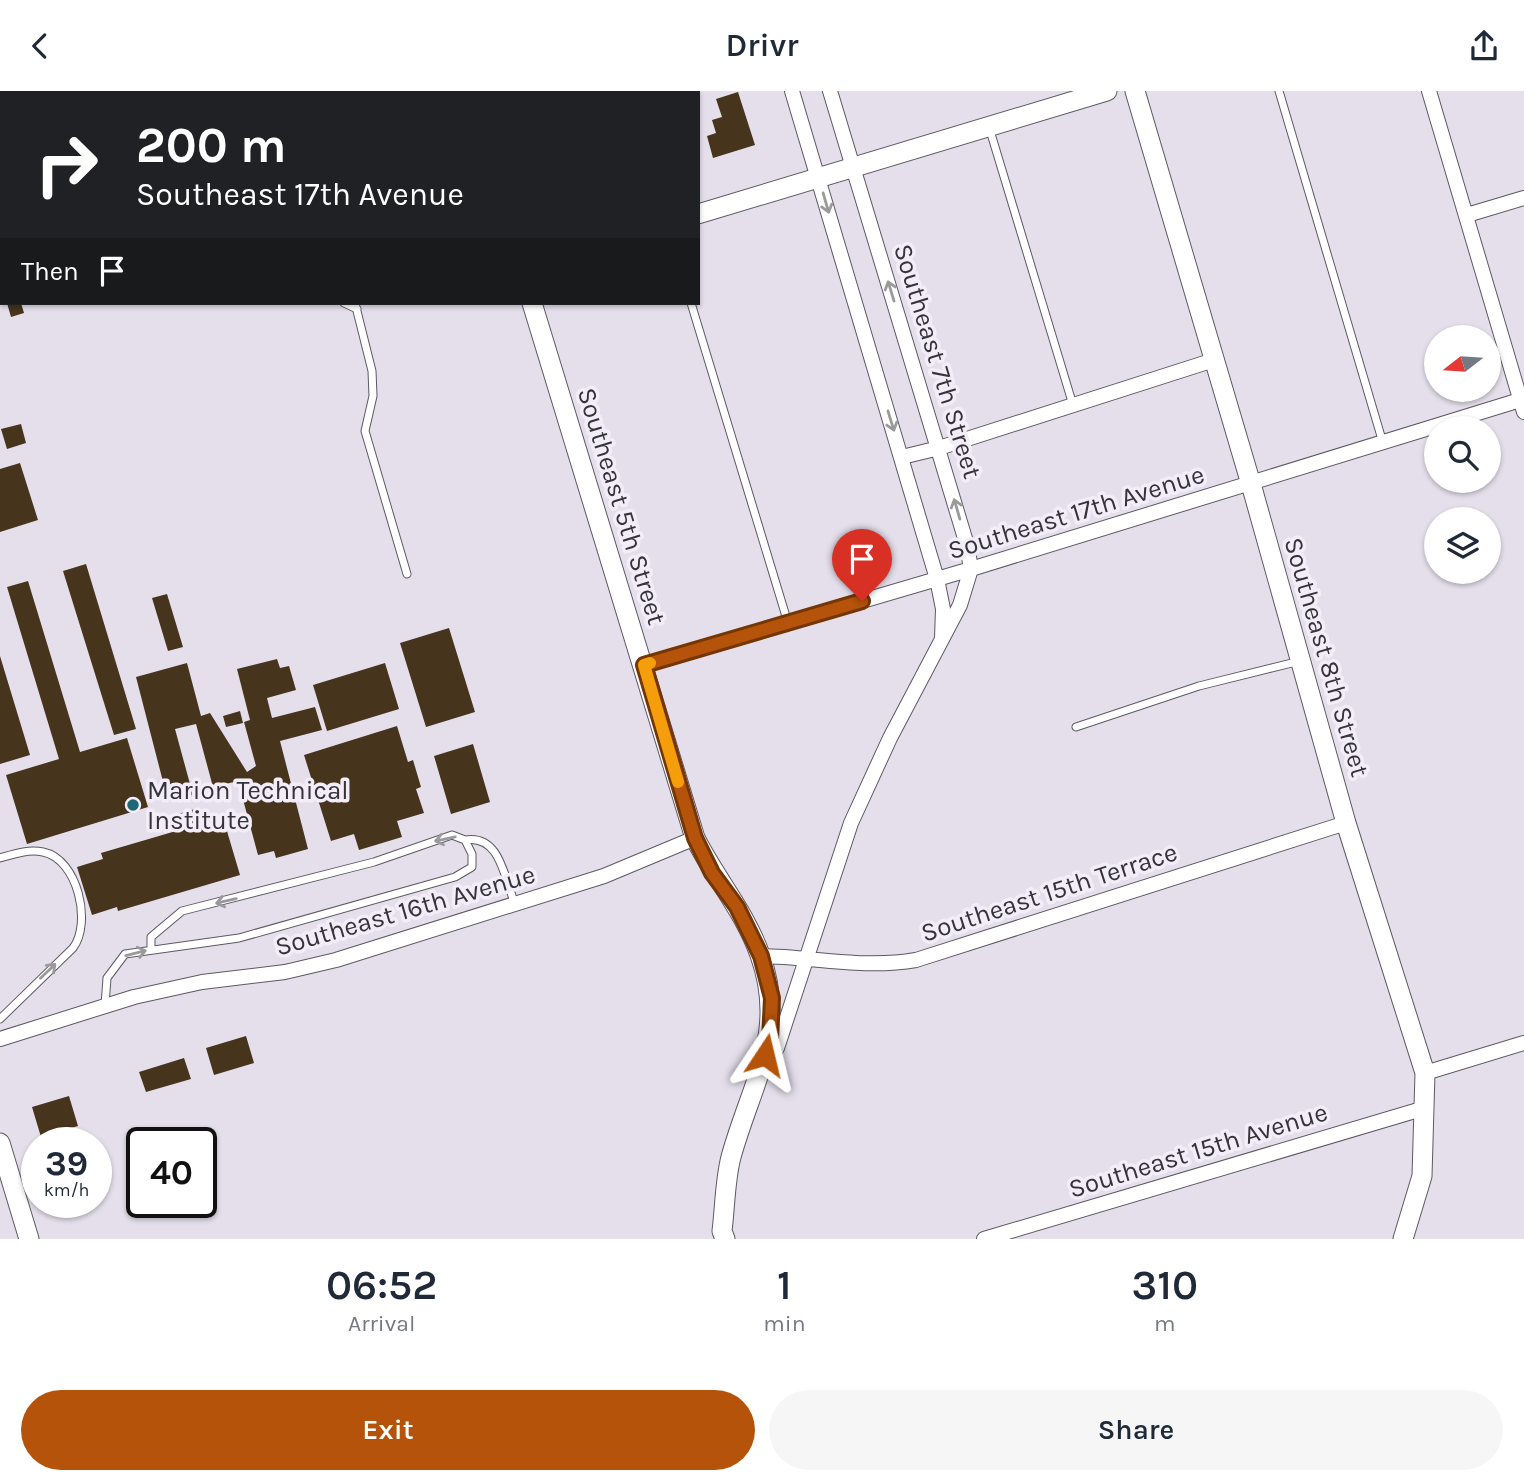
<!DOCTYPE html>
<style>
:root{--surface:#fff;--page:#f6f6f7;--text:#1f2937;--muted:#747a83;--accent:#b45309}
body{margin:0;font-family:Karla,sans-serif;background:var(--page);color:var(--text);height:100vh;display:flex;flex-direction:column;font-size:26px;white-space:nowrap}
*{box-sizing:border-box;margin:0}
p{font-size:23px;color:var(--muted)}
.icon{flex:none;width:38px;height:38px;fill:none;stroke:currentColor;stroke-width:2;stroke-linecap:round;stroke-linejoin:round}
.map{position:relative;height:1148px;overflow:hidden}
.sheet{display:flex;flex-direction:column;background:var(--surface);flex:1}
.sheet>*{flex:none}
.hud{position:absolute;left:0px;top:0px;width:700px;height:214px;box-shadow:0 2px 5px #0004;background:#202124;color:#fff;overflow:hidden}
.needle{width:46px;rotate:253deg}
.buttons{position:absolute;left:1424px;top:234px;display:grid;gap:14px}
.buttons a{display:grid;place-items:center;width:77px;height:77px;border-radius:50%;background:var(--surface);box-shadow:0 2px 5px #0004;font-size:35px}
.speed{position:absolute;left:21px;top:1036px;display:flex;gap:14px;font-size:35px;font-weight:700;text-align:center}
.speed>*{display:grid;place-content:center;width:91px;height:91px;border-radius:50%;background:var(--surface);box-shadow:0 2px 5px #0004;line-height:1}
.speed small{font-size:18px;font-weight:400}
.speed .limit{border:4px solid #111;border-radius:10px;background:#fff;color:#111}
.pin{position:absolute;display:grid;place-items:center;width:60px;height:60px;color:#fff;margin:-72px -30px;border-radius:50% 50% 50% 0;rotate:-45deg;box-shadow:0 0 7px #0007}
.pin .icon{rotate:45deg}
.me{position:absolute;width:77px;margin:-38px;rotate:10deg;stroke-linejoin:round;filter:drop-shadow(0 0 5px #0008)}
.turn{display:flex;align-items:center;gap:24px;height:147px;padding:0 21px;font-size:32px}
.turn .icon{width:91px;height:91px;stroke-width:2.5}
.turn b{display:block;font-size:49px;line-height:60px}
.then{display:flex;align-items:center;height:66px;padding:0 21px;background:#0003;gap:14px;font-size:26px}
.eta{display:flex;justify-content:space-evenly;align-items:center;height:119px;text-align:center}
.eta b{font-size:42px;font-weight:600;line-height:49px}
.cta{display:flex;gap:14px;margin-top:auto;padding:14px 21px}
.cta a{flex:1;height:80px;border-radius:42px;background:var(--accent);color:#fff;font-size:28px;font-weight:600;line-height:80px;text-align:center}
.cta a+a{background:var(--page);color:var(--text)}
header{display:flex;justify-content:space-between;align-items:center;height:91px;padding:0 21px;background:var(--surface);font-size:32px;font-weight:600}
.map>svg:first-child{display:block}
.building{fill:#46341c}
.lines{fill:none;stroke-linecap:round;stroke-linejoin:round}
.lane-casing{stroke:#5d5963;stroke-width:9}
.street-casing{stroke:#5d5963;stroke-width:16}
.secondary-casing{stroke:#5d5963;stroke-width:21}
.lane{stroke:#fff;stroke-width:7}
.street{stroke:#fff;stroke-width:14}
.secondary{stroke:#fff;stroke-width:19}
.oneway{stroke:#9a9a9c}
.route-casing{stroke:#753606;stroke-width:18}
.route{stroke:#b45309;stroke-width:12}
.slow{stroke:#f59e0b;stroke-width:12}
.poi-dot{fill:#1f6675;stroke:#f2edf8;stroke-width:2.5}
.labels{text-anchor:middle;stroke-width:7;stroke-linejoin:round;paint-order:stroke}
.street-label{font-size:26px;fill:#363439;stroke:#f2edf8}
.poi-label{font-size:26px;fill:#363439;stroke:#f2edf8;text-anchor:start}
</style>
<header><svg class="icon" aria-label="back" viewBox="0 0 24 24"><path d="M15 5l-7 7 7 7"/></svg>Drivr<svg class="icon" aria-label="share" viewBox="0 0 24 24"><path d="M12 15V3M7 8l5-5 5 5M5 13v7h14v-7"/></svg></header>
<div class="map">
<svg width="1524" height="1148" viewBox="0 0 1524 1148">
<rect width="100%" height="100%" fill="#e4dfeb"/>
<path class="building" d="M 738,1 L 755,54 L 713,67 L 707,45 L 716,42 L 712,29 L 722,26 L 716,8 Z
M 7,212 L 21,212 L 24,222 L 11,226 Z
M 21,333 L 26,352 L 7,358 L 1,338 Z
M 20,372 L 38,429 L 0,441 L 0,378 Z
M 86,473 L 136,638 L 114,644 L 63,480 Z
M 28,490 L 80,661 L 127,647 L 148,716 L 27,753 L 6,684 L 59,668 L 7,496 Z
M 167,503 L 183,556 L 168,560 L 152,507 Z
M 449,537 L 475,621 L 426,636 L 400,552 Z
M 0,565 L 30,664 L 0,673 Z
M 277,568 L 280,577 L 289,575 L 296,599 L 267,607 L 272,627 L 315,616 L 322,639 L 280,650 L 308,758 L 276,767 L 274,760 L 258,764 L 238,690 L 213,696 L 196,633 L 175,638 L 193,704 L 168,710 L 136,586 L 187,572 L 201,625 L 210,622 L 247,681 L 256,675 L 244,631 L 250,629 L 237,578 Z
M 385,572 L 399,618 L 327,640 L 313,594 Z
M 240,620 L 243,632 L 226,636 L 223,625 Z
M 397,635 L 408,671 L 413,669 L 421,696 L 416,698 L 424,722 L 397,730 L 402,746 L 359,759 L 354,743 L 331,750 L 304,664 Z
M 473,653 L 490,711 L 451,723 L 434,665 Z
M 198,717 L 203,736 L 224,730 L 240,784 L 118,820 L 117,816 L 92,824 L 77,776 L 103,768 L 101,762 L 176,740 L 172,725 Z
M 246,945 L 254,972 L 214,984 L 206,957 Z
M 184,967 L 191,988 L 146,1001 L 139,981 Z
M 69,1005 L 78,1035 L 41,1046 L 32,1016 Z"/>
<g class="lines">
<g class="lane-casing">
<path id="lane" d="M 1279,0 L 1383,352
M 989,36 L 1073,314
M 0,62 L 2,62
M 0,86 L 2,85
M 344,212 L 357,218
M 355,212 L 372,280 L 373,305 L 365,340 L 407,483
M 691,212 L 788,532
M 1076,636 L 1199,595 L 1300,570
M 465,749 C 500,743 504,786 515,813
M 0,767 C 14,763 28,758 43,761 C 78,768 92,832 73,857 L 0,928
M 105,914 L 107,887 L 125,863 L 239,847 L 455,786 L 472,776 L 472,763 L 465,749 L 452,744 L 374,771 L 182,820 L 151,846 L 151,858"/>
</g>
<g class="street-casing">
<path id="street" d="M 792,0 L 937,488 L 943,518 L 942,547
M 1429,0 L 1524,321
M 1467,124 L 1524,107
M 902,366 L 939,357 L 1214,269
M 644,574 L 971,478 L 1520,309
M 761,865 C 813,866 864,878 916,869 L 1346,732
M 0,948 L 134,906 L 202,891 L 285,881 L 336,869 L 604,785 L 695,747
M 763,974 L 777,957 L 851,732 L 890,647 L 960,514 L 971,478 L 967,454 L 830,0
M 1425,982 L 1524,952
M 984,1148 L 1425,1017"/>
</g>
<g class="secondary-casing">
<path id="secondary" d="M 468,0 L 468,2
M 1135,0 L 1251,393 L 1346,732 L 1425,982 L 1422,1085 L 1403,1148
M 0,117 L 2,117
M 698,123 L 1107,0
M 532,212 L 695,747 C 715,787 745,821 760,864 C 788,942 751,993 731,1066 C 725,1089 725,1116 722,1140 L 725,1148
M 0,1052 L 29,1148"/>
</g>
<use href="#lane" class="lane"/>
<use href="#street" class="street"/>
<use href="#secondary" class="secondary"/>
</g>
<defs><path id="oneway-shaft" d="M-6 0H5M1.5-3L5.5 0L1.5 3" fill="none" stroke-width="1.6" stroke-linecap="round" stroke-linejoin="round" transform="scale(1.75)"/></defs>
<g class="oneway">
<use href="#oneway-shaft" transform="translate(826 112) rotate(74)"/>
<use href="#oneway-shaft" transform="translate(891 200) rotate(-107)"/>
<use href="#oneway-shaft" transform="translate(891 330) rotate(73)"/>
<use href="#oneway-shaft" transform="translate(957 418) rotate(-106)"/>
<use href="#oneway-shaft" transform="translate(445 748) rotate(168)"/>
<use href="#oneway-shaft" transform="translate(226 810) rotate(167)"/>
<use href="#oneway-shaft" transform="translate(136 862) rotate(-14)"/>
<use href="#oneway-shaft" transform="translate(48 880) rotate(-44)"/>
</g>
<g class="lines">
<g class="route-casing">
<path id="route" d="M 765,964 L 770,949 L 772,907 L 761,865 L 737,816 L 712,782 L 695,747 L 644,574 L 862,510"/>
</g>
<use href="#route" class="route"/>
<path class="slow" d="M 650,572 L 644,574 L 678,691"/>
</g>
<circle class="poi-dot" cx="133" cy="714" r="7"/>
<g class="labels">
<g class="street-label">
<text transform="translate(938 270) rotate(73)" y="9">Southeast 7th Street</text>
<text transform="translate(622 415) rotate(73)" y="9">Southeast 5th Street</text>
<text transform="translate(1076 421) rotate(-17)" y="9">Southeast 17th Avenue</text>
<text transform="translate(1327 566) rotate(74)" y="9">Southeast 8th Street</text>
<text transform="translate(1049 801) rotate(-18)" y="9">Southeast 15th Terrace</text>
<text transform="translate(405 819) rotate(-16)" y="9">Southeast 16th Avenue</text>
<text transform="translate(1198 1059) rotate(-17)" y="9">Southeast 15th Avenue</text>
</g>
<g class="poi-label">
<text x="147" y="708">Marion Technical<tspan x="147" dy="30">Institute</tspan></text>
</g>
</g>
</svg>
<div class="buttons">
<a><svg class="needle" viewBox="-14 -14 28 28"><path d="M0-13l5 13h-10z" fill="#e53935"/><path d="M0 13l5-13h-10z" fill="#747a83"/></svg></a>
<a><svg class="icon" aria-label="search" viewBox="0 0 24 24"><circle cx="10" cy="10" r="6"/><path d="M15 15l6 6"/></svg></a>
<a><svg class="icon" aria-label="layers" viewBox="0 0 24 24"><path d="M12 4l9 5-9 5-9-5zM3 14l9 5 9-5"/></svg></a>
</div>
<div class="speed"><div>39<small>km/h</small></div><div class="limit">40</div></div>
<div class="pin" style="left:862px;top:510px;background:#d93025"><svg class="icon" aria-label="arrive" viewBox="0 0 24 24"><path d="M6 21V4h12l-3 4 3 4H6"/></svg></div>
<svg class="me" style="left:765px;top:964px" viewBox="-20 -20 40 40"><path d="M0-17L14 15 0 8-14 15z" fill="#b45309" stroke="#fff" stroke-width="4"/></svg>
<div class="hud">
<div class="turn"><svg class="icon" aria-label="right" viewBox="0 0 24 24"><path d="M7 20v-9h11M14 6l5 5-5 5"/></svg><div><b>200 m</b>Southeast 17th Avenue</div></div>
<div class="then">Then<svg class="icon" aria-label="arrive" viewBox="0 0 24 24"><path d="M6 21V4h12l-3 4 3 4H6"/></svg></div>
</div>
</div>
<section class="sheet">
<div class="eta">
<div><b>06:52</b><p>Arrival</p></div>
<div><b>1</b><p>min</p></div>
<div><b>310</b><p>m</p></div>
</div>
<div class="cta"><a>Exit</a><a>Share</a></div>
</section>
